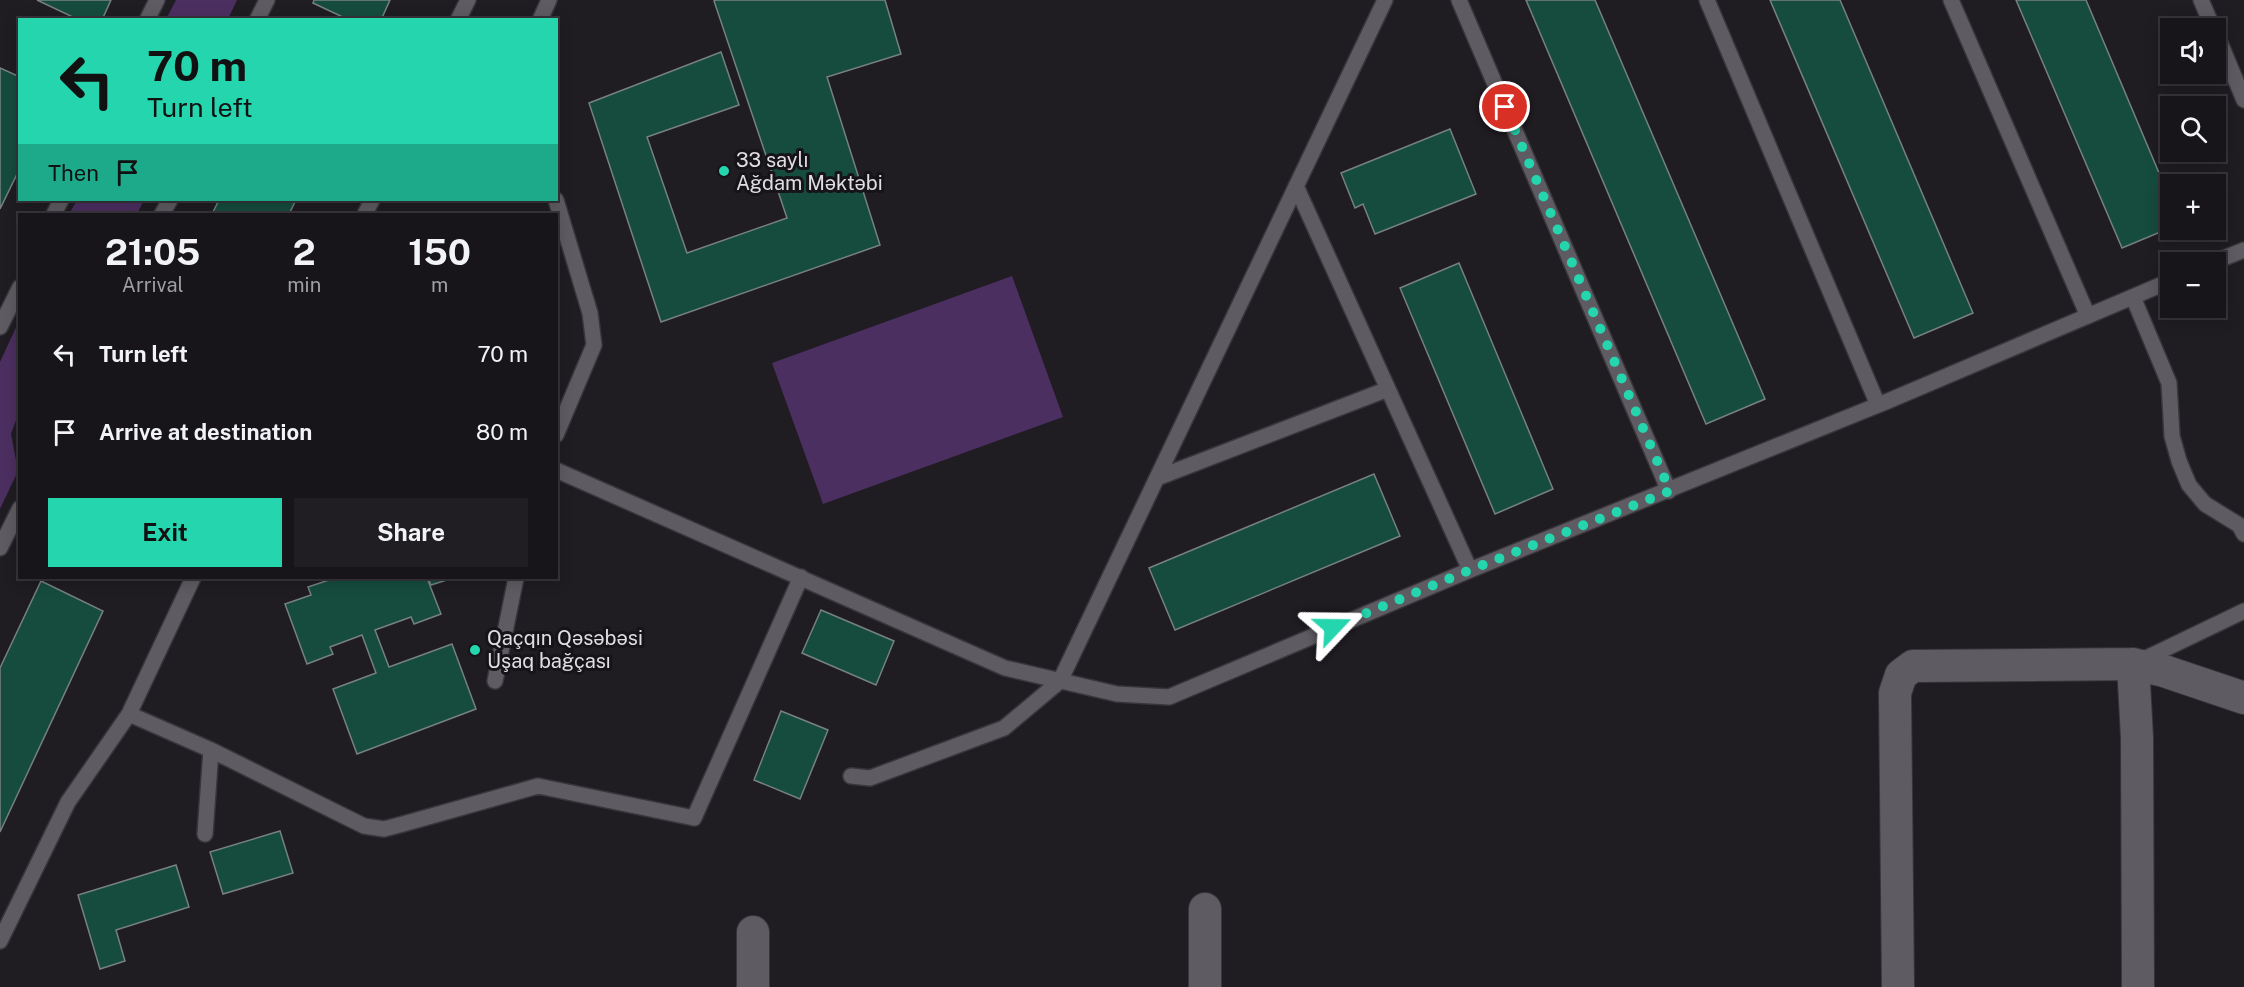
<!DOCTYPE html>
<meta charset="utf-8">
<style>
:root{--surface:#17151a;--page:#201e23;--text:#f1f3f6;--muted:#9e9fa2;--line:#363439;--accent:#25d5ae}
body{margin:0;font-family:"Public Sans",sans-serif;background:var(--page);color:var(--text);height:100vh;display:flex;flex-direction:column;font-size:22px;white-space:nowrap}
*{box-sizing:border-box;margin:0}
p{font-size:20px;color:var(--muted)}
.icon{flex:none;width:33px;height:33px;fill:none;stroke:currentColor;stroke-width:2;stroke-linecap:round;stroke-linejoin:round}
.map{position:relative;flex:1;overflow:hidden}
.drawer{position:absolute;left:18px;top:213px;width:540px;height:366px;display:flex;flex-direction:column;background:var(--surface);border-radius:0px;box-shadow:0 3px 15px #0003,0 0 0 2px var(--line)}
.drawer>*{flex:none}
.banner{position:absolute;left:18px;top:18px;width:540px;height:183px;border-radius:0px;box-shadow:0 3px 15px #0003,0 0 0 2px var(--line);background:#25d5ae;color:#111;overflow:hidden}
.controls{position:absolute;left:2160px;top:18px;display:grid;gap:12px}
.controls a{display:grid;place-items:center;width:66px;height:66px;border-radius:0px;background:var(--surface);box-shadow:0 3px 15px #0003,0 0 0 2px var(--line);font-size:30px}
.pin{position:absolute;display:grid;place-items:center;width:51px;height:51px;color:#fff;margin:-26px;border:3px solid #fff;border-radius:50%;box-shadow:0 2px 6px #0007}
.me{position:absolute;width:66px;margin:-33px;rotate:67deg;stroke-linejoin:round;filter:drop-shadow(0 0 4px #0008)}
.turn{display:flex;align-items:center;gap:21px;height:126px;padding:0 30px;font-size:27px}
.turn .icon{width:78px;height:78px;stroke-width:2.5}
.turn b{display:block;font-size:42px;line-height:51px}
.then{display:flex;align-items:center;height:57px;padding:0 30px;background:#0003;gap:12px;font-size:22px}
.eta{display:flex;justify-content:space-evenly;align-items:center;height:102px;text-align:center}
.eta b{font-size:36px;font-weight:700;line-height:42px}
.cta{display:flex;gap:12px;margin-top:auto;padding:12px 30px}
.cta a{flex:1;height:69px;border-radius:0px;background:var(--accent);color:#111;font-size:24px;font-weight:700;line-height:69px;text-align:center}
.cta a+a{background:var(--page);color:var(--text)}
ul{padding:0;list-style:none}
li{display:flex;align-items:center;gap:18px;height:78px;padding:0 30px}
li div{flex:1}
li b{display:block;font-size:22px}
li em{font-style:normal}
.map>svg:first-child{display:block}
.green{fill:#4c2f61}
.building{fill:#154c3e;stroke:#77817d;stroke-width:1.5}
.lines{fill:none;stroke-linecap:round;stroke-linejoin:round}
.service-casing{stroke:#38363b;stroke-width:18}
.minor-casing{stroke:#38363b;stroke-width:34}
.service{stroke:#5f5b62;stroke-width:15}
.minor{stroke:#5f5b62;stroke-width:32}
.route{stroke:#25d5ae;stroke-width:10;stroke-dasharray:0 18}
.poi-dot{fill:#25d5ae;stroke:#161319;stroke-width:2}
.labels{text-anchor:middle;stroke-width:6;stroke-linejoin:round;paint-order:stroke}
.poi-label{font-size:20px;fill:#e0dee2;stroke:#161319;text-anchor:start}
</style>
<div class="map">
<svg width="2244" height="987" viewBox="0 0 2244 987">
<rect width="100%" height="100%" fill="#1f1c22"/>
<path class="green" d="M 176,0 L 237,0 L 228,19 L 166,19 Z
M 77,200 L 144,200 L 137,214 L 69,214 Z
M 1012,276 L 1063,417 L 823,504 L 772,363 Z
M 19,321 L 19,412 L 11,434 L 18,471 L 0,509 L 0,362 Z"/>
<path class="building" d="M 37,0 L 111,0 L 102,20 L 79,20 Z
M 314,0 L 390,0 L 381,20 L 349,20 L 313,3 Z
M 716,0 L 885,0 L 901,54 L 827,77 L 880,245 L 661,322 L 589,103 L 721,52 L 739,105 L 647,137 L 687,253 L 787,218 L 714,1 Z
M 1526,0 L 1595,0 L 1765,399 L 1706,424 Z
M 1770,0 L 1840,0 L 1973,313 L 1914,338 Z
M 2016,0 L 2086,0 L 2170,199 L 2170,228 L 2122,248 Z
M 0,68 L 20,77 L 20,168 L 0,209 Z
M 1450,129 L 1476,194 L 1375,234 L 1363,204 L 1355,208 L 1341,173 Z
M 219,200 L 296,200 L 289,214 L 212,214 Z
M 1459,263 L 1553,489 L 1495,514 L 1400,288 Z
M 1374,474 L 1400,536 L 1175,630 L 1149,568 Z
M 335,578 L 427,578 L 441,614 L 414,624 L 411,617 L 375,630 L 389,667 L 452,644 L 476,709 L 357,754 L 333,689 L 376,673 L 362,635 L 330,647 L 333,654 L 307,664 L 285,604 L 311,595 L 308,587 Z
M 428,578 L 453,578 L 431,585 Z
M 41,581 L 103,611 L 0,832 L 0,668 Z
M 821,610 L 894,641 L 876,685 L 802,653 Z
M 781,711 L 828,730 L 800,799 L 754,780 Z
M 280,831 L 293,873 L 223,894 L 210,852 Z
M 176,865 L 189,907 L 116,930 L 125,961 L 100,969 L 78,895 Z"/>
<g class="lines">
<g class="service-casing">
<path id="service" d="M 1459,0 L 1669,491
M 1707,0 L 1878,405
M 1951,0 L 2088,316
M 2201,0 L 2213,28
M 147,20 L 157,0
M 257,20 L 267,0
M 458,20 L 468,0
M 540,20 L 549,0
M 2216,33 L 2244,100
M 1296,186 L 1470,570
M 556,200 L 590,313 L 594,345 L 556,435
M 54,214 L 61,200
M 162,214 L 170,200
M 365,214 L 372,200
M 2214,262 L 2244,250
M 2133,297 L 2169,383 L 2172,436 L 2179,461 L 2189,485 L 2205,504 L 2239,525 L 2244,534
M 0,327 L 20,287
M 556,470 L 1005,668 L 1117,694 L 1169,697 L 1470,570 L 1888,401 L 2170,281
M 1157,478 L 1388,389
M 0,548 L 20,508
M 2138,662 L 2244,611
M 495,681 L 516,578
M 129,714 L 211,750 L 364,826 L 384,829 L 403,824 L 538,786 L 694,818 L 801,577
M 851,776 L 870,778 L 1004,728 L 1060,681 L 1385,0
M 205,834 L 211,750
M 0,941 L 68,802 L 129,714 L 193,578"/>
</g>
<g class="minor-casing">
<path id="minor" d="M 2133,664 L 2137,738 L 2138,987
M 1205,909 L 1205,987
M 753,987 L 753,932
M 1898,987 L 1895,693 L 1901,675 L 1913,666 L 2133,664 L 2164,671 L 2244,698"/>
</g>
<use href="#service" class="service"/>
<use href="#minor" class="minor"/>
</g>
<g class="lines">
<path class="route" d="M 1333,627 L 1470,570 L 1670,491 L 1505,107"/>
</g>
<g class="poi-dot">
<circle cx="724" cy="171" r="6"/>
<circle cx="475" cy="650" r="6"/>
</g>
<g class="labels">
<g class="poi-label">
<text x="736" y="167">33 saylı<tspan x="736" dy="23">Ağdam Məktəbi</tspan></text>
<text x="487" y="645">Qaçqın Qəsəbəsi<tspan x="487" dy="23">Uşaq bağçası</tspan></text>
</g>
</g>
</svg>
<div class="controls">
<a><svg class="icon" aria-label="sound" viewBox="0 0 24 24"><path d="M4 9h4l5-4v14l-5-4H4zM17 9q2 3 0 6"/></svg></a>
<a><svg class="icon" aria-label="search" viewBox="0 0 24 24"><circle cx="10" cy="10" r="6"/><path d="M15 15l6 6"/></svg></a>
<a>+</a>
<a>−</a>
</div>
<div class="pin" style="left:1505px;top:107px;background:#d93025"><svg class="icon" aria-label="arrive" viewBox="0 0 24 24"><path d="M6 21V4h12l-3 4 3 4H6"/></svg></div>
<svg class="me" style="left:1333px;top:627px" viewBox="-20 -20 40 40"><path d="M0-17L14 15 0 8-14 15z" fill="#25d5ae" stroke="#fff" stroke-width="4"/></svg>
<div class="banner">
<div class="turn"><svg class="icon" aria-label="left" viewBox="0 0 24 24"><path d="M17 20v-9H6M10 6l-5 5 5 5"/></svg><div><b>70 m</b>Turn left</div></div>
<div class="then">Then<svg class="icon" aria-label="arrive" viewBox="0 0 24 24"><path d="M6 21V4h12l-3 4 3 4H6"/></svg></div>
</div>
<section class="drawer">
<div class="eta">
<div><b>21:05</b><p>Arrival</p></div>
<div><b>2</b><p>min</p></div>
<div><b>150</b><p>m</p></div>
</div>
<ul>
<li><svg class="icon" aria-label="left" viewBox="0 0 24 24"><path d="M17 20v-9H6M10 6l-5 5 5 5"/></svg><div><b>Turn left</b></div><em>70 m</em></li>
<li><svg class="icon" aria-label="arrive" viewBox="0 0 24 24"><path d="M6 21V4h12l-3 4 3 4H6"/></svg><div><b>Arrive at destination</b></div><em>80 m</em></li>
</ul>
<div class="cta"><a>Exit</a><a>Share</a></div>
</section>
</div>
